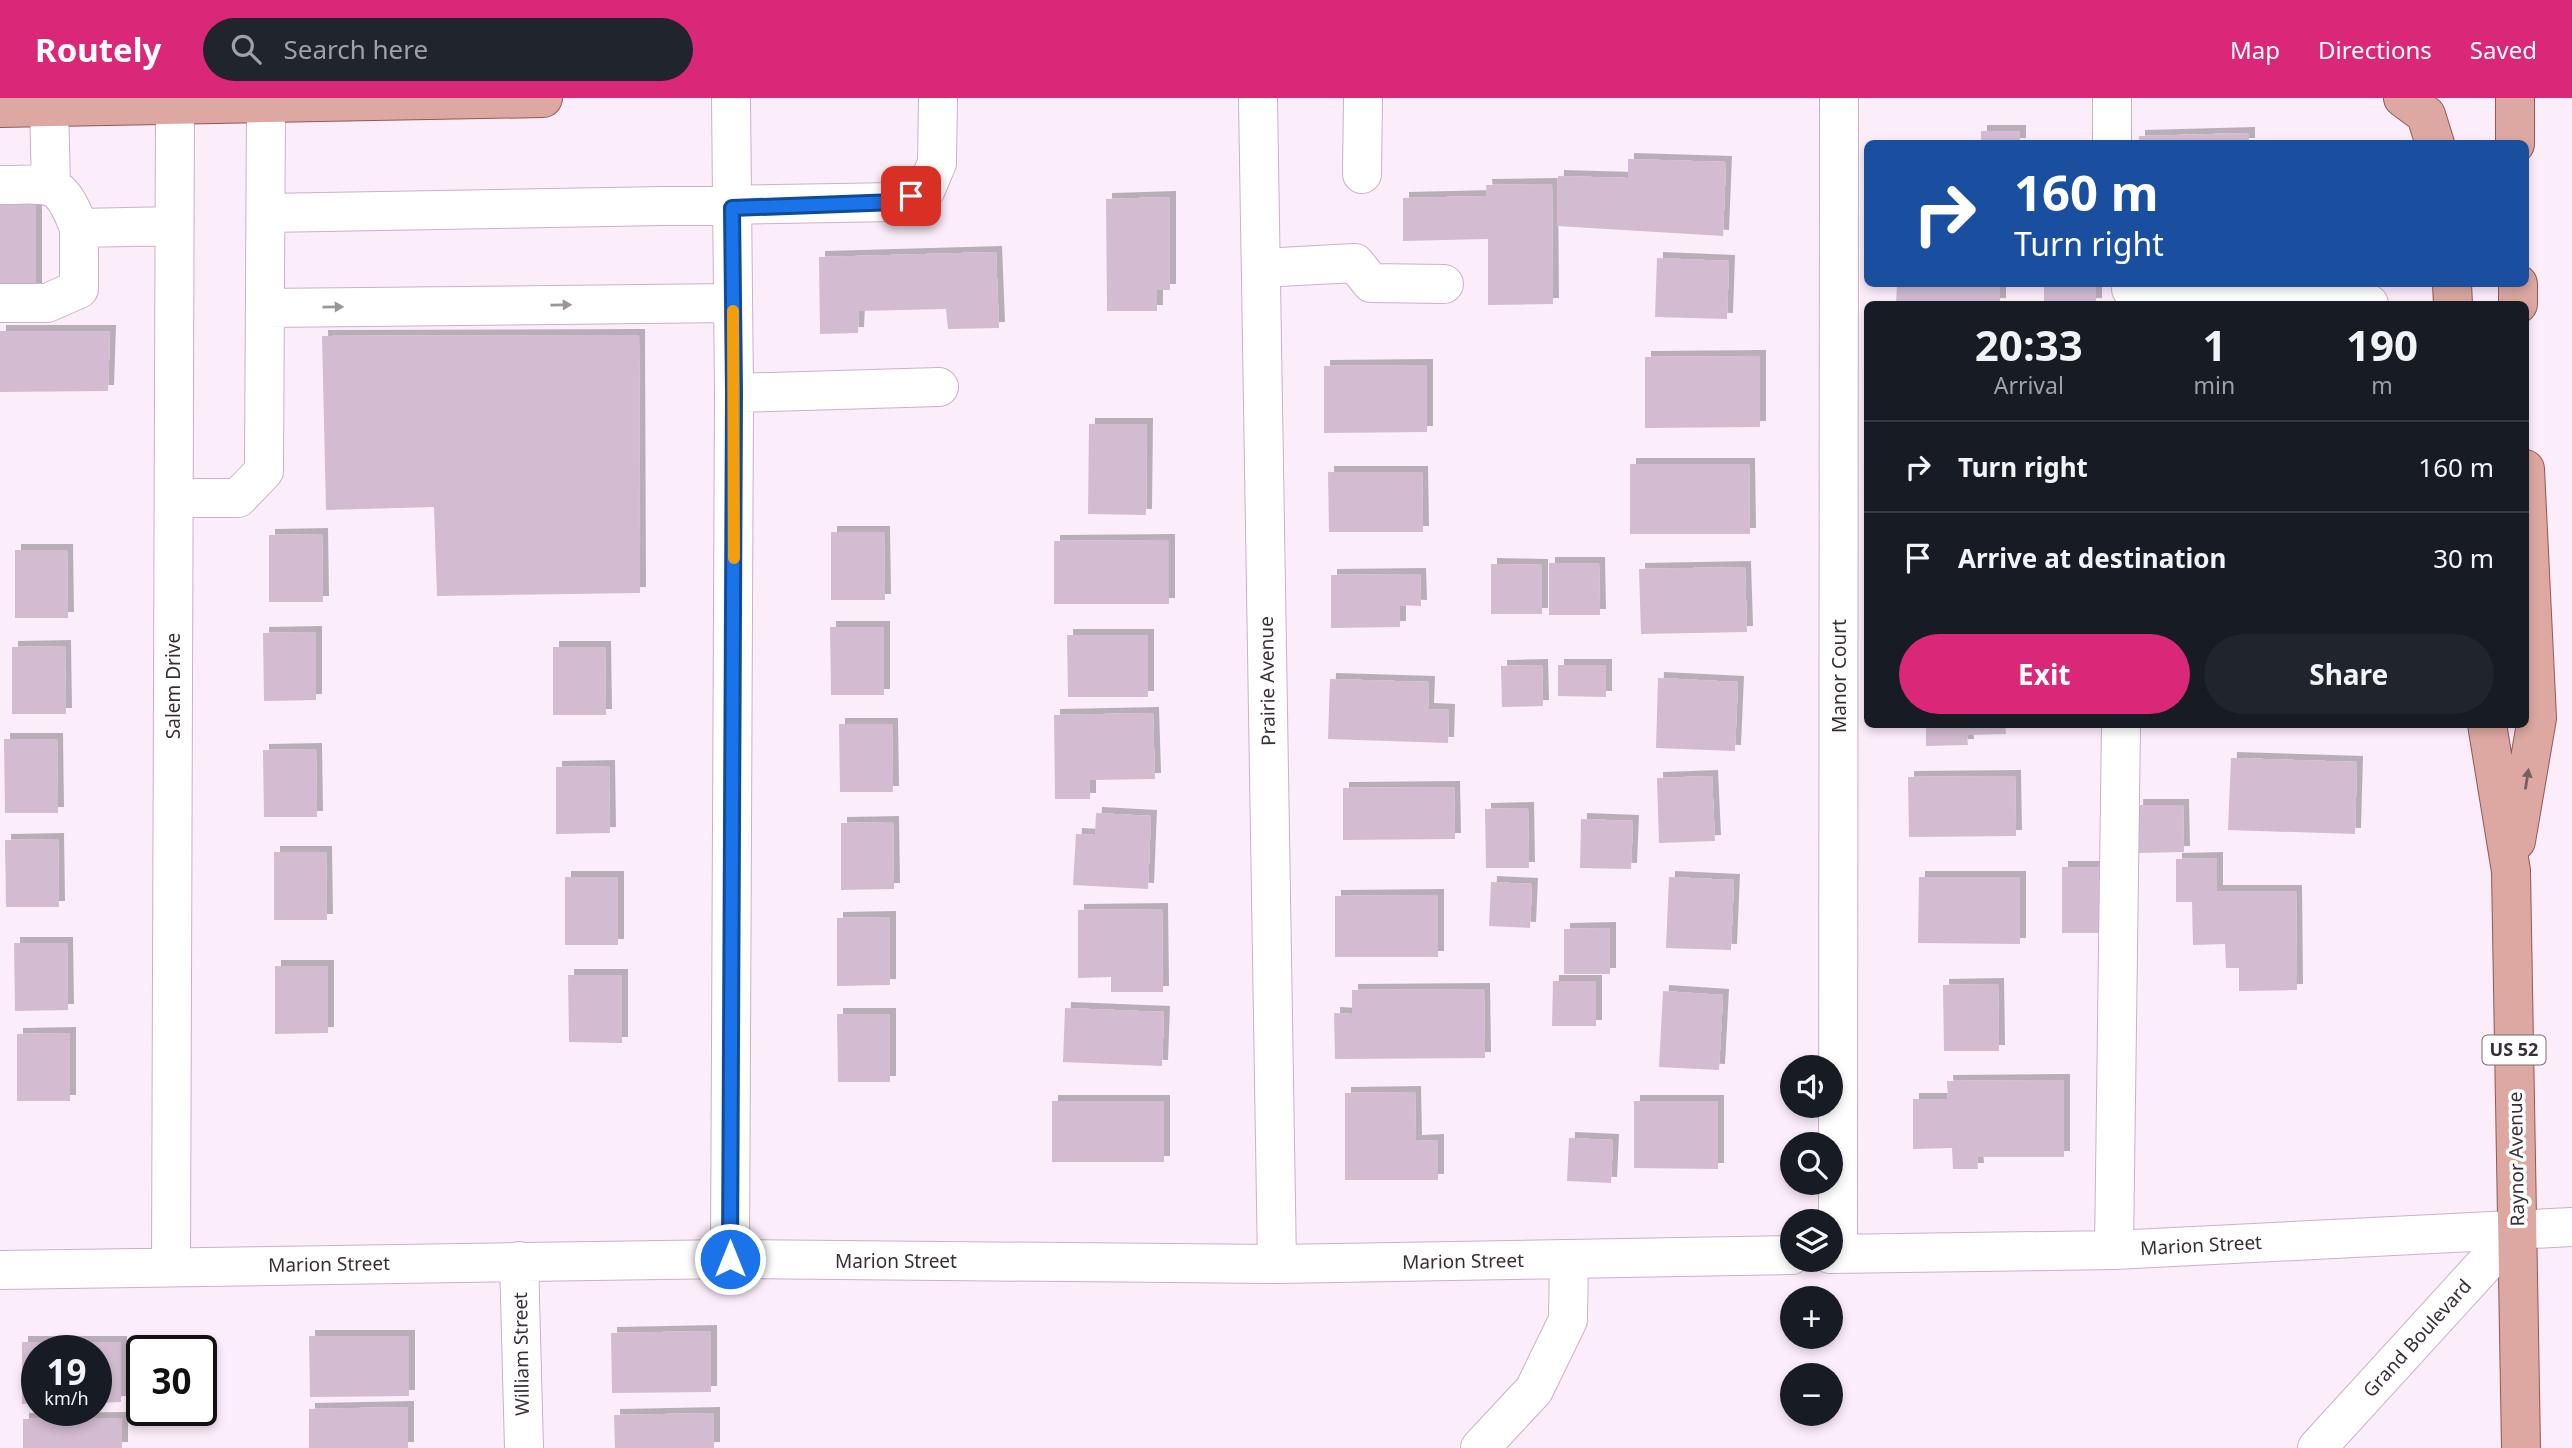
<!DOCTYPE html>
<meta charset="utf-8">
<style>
:root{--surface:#171b24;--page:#20242c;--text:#f1f3f6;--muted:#9ea1a6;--line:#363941;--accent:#db2777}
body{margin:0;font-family:"Noto Sans",sans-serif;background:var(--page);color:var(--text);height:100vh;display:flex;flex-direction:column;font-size:26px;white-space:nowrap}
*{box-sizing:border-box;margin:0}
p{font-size:23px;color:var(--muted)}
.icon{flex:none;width:38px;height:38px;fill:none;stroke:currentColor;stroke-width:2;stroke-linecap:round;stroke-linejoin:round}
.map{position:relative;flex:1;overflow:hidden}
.side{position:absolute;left:1864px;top:203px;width:665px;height:427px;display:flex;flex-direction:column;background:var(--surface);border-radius:10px;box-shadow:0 4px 10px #0003}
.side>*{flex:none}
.banner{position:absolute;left:1864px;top:42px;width:665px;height:147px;border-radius:10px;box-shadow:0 4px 10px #0003;background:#1a4fa0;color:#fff;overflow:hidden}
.buttons{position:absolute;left:1780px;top:957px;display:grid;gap:14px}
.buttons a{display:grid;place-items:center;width:63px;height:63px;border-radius:50%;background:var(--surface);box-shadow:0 4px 10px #0003;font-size:35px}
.speed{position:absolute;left:21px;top:1237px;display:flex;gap:14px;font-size:35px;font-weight:700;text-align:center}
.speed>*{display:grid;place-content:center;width:91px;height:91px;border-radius:50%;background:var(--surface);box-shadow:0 4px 10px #0003;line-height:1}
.speed small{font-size:18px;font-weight:400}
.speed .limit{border:4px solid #111;border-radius:10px;background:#fff;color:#111}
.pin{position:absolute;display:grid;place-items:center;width:60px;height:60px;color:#fff;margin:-30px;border-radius:14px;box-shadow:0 4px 10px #0006}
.me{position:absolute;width:77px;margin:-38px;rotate:0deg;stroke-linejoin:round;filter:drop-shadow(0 0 5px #0008)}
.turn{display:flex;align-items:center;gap:24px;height:147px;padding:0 35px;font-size:32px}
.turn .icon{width:91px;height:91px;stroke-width:2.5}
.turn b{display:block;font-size:49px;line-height:60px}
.eta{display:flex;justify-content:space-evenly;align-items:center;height:119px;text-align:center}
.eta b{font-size:42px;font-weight:700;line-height:49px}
.button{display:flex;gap:14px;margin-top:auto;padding:14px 35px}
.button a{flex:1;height:80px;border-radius:42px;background:var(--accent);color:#fff;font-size:28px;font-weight:700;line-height:80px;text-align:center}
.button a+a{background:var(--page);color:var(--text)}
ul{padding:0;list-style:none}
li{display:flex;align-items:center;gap:21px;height:91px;padding:0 35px;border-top:2px solid var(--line)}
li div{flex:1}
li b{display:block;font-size:26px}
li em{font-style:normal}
header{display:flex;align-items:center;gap:42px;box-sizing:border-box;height:98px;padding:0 35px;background:var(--accent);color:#fff}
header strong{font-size:33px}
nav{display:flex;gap:38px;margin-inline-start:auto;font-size:24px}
.search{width:490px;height:63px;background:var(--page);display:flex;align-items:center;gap:18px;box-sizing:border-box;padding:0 24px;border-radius:38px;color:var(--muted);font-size:26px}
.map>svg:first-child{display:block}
.building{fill:#d3bbd2;filter:url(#shadow)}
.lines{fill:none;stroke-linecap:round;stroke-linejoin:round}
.minor-casing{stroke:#c9b2c8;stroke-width:40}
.major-casing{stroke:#945854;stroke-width:40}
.minor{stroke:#fff;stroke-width:38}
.major{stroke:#dca8a1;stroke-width:38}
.oneway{fill:#9c969b}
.oneway2{fill:#7a5f61}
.route-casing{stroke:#114b97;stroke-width:18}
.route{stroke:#1a73e8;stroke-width:12}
.slow{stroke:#f59e0b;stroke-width:12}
.labels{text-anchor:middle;stroke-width:7;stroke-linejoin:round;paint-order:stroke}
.shield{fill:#fff;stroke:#746d73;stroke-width:2}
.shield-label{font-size:18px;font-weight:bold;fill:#382e37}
.street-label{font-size:19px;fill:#382e37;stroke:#fff}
</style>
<header>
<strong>Routely</strong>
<div class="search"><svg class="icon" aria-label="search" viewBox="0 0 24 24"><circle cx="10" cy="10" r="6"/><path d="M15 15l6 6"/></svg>Search here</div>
<nav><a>Map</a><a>Directions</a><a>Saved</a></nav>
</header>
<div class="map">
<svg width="2572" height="1350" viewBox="0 0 2572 1350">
<defs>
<filter id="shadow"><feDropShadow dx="6" dy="-6" stdDeviation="0" flood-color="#0004"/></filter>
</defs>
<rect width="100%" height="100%" fill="#fcedfb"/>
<path class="building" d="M 1981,33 L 2020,33 L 2020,46 L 1981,46 Z
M 2249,35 L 2249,46 L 2139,46 L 2139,38 Z
M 1628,61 L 1726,64 L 1723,138 L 1557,128 L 1558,78 L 1628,80 Z
M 1552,86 L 1553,206 L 1488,207 L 1488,141 L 1403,143 L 1403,100 L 1487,98 L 1486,87 Z
M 0,92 L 36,92 L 36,192 L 0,193 Z
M 1170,99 L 1170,192 L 1157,192 L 1157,213 L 1107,213 L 1106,101 Z
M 996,154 L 999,230 L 948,231 L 946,211 L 859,213 L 858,235 L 820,236 L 819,159 Z
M 1657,160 L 1729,163 L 1727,221 L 1655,219 Z
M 1897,186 L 2000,186 L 2000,206 L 1896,206 Z
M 2044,186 L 2096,186 L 2096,206 L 2044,206 Z
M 0,233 L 110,233 L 108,293 L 0,294 Z
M 639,237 L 640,495 L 437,498 L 434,409 L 326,412 L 322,238 Z
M 1760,258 L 1760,329 L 1645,330 L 1645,259 Z
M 1427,267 L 1427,334 L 1324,335 L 1324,268 Z
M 1089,326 L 1147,326 L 1146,417 L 1088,416 Z
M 1630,366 L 1749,366 L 1750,436 L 1630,436 Z
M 1328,374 L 1422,374 L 1423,434 L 1329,434 Z
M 831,434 L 884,434 L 885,502 L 831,502 Z
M 322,436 L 323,504 L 269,504 L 269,437 Z
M 1169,442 L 1169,506 L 1054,506 L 1054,443 Z
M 15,452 L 67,452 L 68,520 L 15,520 Z
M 1549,465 L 1599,465 L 1600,517 L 1549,517 Z
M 1491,466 L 1542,467 L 1542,516 L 1491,516 Z
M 1745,469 L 1747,534 L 1641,536 L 1639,471 Z
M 1420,476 L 1421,508 L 1400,507 L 1400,529 L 1331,530 L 1331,477 Z
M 830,529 L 884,529 L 884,597 L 831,597 Z
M 316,534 L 316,602 L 264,603 L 263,535 Z
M 1067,537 L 1148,537 L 1148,599 L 1068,599 Z
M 65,548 L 66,616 L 12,616 L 12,549 Z
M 553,549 L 605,549 L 606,617 L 553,617 Z
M 1542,567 L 1543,608 L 1502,609 L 1501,568 Z
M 1558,567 L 1606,567 L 1606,599 L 1558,598 Z
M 1658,580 L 1738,584 L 1735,653 L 1656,650 Z
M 1330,581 L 1429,584 L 1428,611 L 1449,612 L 1448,645 L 1328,641 Z
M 1153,615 L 1155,681 L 1090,682 L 1090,701 L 1055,701 L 1054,617 Z
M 839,626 L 892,626 L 893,694 L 840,694 Z
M 1926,626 L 2005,626 L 2006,636 L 1967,637 L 1968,647 L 1926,648 Z
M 4,641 L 57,641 L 58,715 L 5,715 Z
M 316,651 L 317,719 L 264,719 L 263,652 Z
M 2231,660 L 2357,664 L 2355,736 L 2228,732 Z
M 609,668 L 610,735 L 556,736 L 556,669 Z
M 1712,678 L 1715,743 L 1659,745 L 1657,680 Z
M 2015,678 L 2016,738 L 1909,739 L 1908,679 Z
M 1454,689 L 1455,741 L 1343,742 L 1343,690 Z
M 2137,707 L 2183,707 L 2184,754 L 2138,755 Z
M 1528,710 L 1529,770 L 1486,770 L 1485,711 Z
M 1096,715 L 1151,718 L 1148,791 L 1073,787 L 1076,736 L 1095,737 Z
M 1581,721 L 1633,723 L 1631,771 L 1580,770 Z
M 893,724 L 894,791 L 841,792 L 841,725 Z
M 58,741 L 59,809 L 6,809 L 5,742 Z
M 274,754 L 326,754 L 327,822 L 274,822 Z
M 2217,760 L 2217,793 L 2296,793 L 2297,892 L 2239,893 L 2239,870 L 2226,870 L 2225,846 L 2193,847 L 2192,804 L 2176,804 L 2176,761 Z
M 2062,769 L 2103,769 L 2104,835 L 2062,835 Z
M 565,779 L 618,779 L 618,847 L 565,847 Z
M 1669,779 L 1734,782 L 1731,852 L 1666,850 Z
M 1919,779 L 2020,779 L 2020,846 L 1918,845 Z
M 1491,784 L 1532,786 L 1530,830 L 1489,828 Z
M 1438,797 L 1438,859 L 1335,859 L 1335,798 Z
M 1162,811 L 1163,894 L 1111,894 L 1111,879 L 1078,880 L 1078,812 Z
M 890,819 L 890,887 L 837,888 L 837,820 Z
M 1610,830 L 1610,876 L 1564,876 L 1564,831 Z
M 14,845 L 67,845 L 68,912 L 15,913 Z
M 275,868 L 328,868 L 328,935 L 275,936 Z
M 568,877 L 622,877 L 622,945 L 569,944 Z
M 1553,883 L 1596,883 L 1596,928 L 1552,928 Z
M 1998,886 L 1999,953 L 1944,953 L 1943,887 Z
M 1484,891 L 1485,960 L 1335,961 L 1334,915 L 1352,916 L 1352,892 Z
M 1663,893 L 1723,897 L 1719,972 L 1659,969 Z
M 1065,910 L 1164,914 L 1162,968 L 1063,964 Z
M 837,916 L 890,916 L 890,984 L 838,984 Z
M 70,935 L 70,1003 L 17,1003 L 17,936 Z
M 2064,982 L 2064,1059 L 1977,1059 L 1978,1071 L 1953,1071 L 1952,1050 L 1913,1051 L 1913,1001 L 1948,1001 L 1947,983 Z
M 1415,994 L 1416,1043 L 1438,1042 L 1438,1082 L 1345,1082 L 1345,995 Z
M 1052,1003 L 1164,1003 L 1164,1064 L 1052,1064 Z
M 1634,1003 L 1718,1003 L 1718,1071 L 1634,1070 Z
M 1569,1040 L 1613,1042 L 1611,1085 L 1567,1083 Z
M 711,1233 L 711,1294 L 612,1295 L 611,1235 Z
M 309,1238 L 409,1238 L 409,1298 L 310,1299 Z
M 22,1244 L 121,1244 L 121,1304 L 96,1305 L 96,1253 L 37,1253 L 37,1305 L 22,1306 Z
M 408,1309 L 408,1350 L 309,1350 L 309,1311 Z
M 714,1315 L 714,1350 L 615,1350 L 614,1317 Z
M 122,1320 L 122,1350 L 23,1350 L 23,1321 Z"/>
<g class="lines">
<g class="minor-casing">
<path id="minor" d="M 1258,0 L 1277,1166
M 2112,0 L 2112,46
M 49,9 L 51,87
M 1362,76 L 1363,0
M 0,87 C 51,87 59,78 79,130
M 266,115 L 896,104 L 926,91 L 937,65 L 938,0
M 1261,170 L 1355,165 L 1371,185 L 1444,186
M 2131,191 L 2342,187 L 2369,206
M 0,205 L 47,205 L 79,191 L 79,130 L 174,128
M 265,210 L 733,205
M 734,295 L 939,289
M 174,400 L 238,400 L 264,373 L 266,5
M 2114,1152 L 2121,626
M 1830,1156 L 2114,1152 L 2572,1129
M 1838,1156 L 1839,0
M 730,1161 L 734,295 L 731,0
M 519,1163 L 524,1350
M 171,1169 L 175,7
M 0,1172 L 730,1161 L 1277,1166 L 1792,1157
M 1480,1350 L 1534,1292 L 1568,1222 L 1569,1161
M 2317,1350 L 2517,1131"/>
</g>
<g class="major-casing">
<path id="major" d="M 2403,0 L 2426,17 L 2435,46
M 2515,0 L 2515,46
M 0,10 L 543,0
M 2452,186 L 2453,206
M 2518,186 L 2518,206
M 2487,626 L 2511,773 L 2521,1350
M 2516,743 L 2537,620 L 2525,371"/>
</g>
<use href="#minor" class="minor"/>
<use href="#major" class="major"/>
</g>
<defs><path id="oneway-solid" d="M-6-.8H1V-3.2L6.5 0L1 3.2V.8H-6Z" transform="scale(1.75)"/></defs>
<g class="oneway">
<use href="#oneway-solid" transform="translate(561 207) rotate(-1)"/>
<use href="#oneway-solid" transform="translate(333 209) rotate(-1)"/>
</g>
<use class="oneway2" href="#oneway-solid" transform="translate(2527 681) rotate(-81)"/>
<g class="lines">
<g class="route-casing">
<path id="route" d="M 730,1161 L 734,295 L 732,110 L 896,104 L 911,98"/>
</g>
<use href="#route" class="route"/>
<path class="slow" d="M 733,213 L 734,460"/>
</g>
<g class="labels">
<rect class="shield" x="2482.5" y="937.5" width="63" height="29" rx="5"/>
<g class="shield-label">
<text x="2514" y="958">US 52</text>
</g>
<g class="street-label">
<text transform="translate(1839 578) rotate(-90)" y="7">Manor Court</text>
<text transform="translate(1267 583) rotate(-91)" y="7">Prairie Avenue</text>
<text transform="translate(173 588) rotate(-90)" y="7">Salem Drive</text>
<text transform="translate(2516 1061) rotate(-91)" y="7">Raynor Avenue</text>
<text transform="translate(2201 1147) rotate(-3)" y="7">Marion Street</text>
<text x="896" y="1170">Marion Street</text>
<text transform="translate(1463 1163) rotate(-1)" y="7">Marion Street</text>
<text transform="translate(329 1166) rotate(-1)" y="7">Marion Street</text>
<text transform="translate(2417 1240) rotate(-48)" y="7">Grand Boulevard</text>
<text transform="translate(521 1256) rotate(-91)" y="7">William Street</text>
</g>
</g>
</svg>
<div class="buttons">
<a><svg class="icon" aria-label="sound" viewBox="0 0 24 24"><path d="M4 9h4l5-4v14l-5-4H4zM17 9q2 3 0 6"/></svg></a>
<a><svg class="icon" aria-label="search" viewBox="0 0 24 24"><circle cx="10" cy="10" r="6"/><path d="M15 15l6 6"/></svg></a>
<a><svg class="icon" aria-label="layers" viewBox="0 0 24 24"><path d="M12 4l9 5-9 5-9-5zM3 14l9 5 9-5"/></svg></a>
<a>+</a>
<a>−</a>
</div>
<div class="speed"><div>19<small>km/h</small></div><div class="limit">30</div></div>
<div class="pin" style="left:911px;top:98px;background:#d93025"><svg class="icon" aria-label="arrive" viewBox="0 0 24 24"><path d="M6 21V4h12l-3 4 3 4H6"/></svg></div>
<svg class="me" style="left:730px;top:1161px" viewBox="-20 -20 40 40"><circle r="17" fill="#1a73e8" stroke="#fff" stroke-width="3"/><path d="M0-11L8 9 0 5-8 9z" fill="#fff"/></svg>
<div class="banner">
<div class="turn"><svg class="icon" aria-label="right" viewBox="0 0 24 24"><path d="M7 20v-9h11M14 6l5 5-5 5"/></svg><div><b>160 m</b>Turn right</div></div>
</div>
<section class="side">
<div class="eta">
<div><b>20:33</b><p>Arrival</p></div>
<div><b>1</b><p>min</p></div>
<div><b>190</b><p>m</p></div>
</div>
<ul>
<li><svg class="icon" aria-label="right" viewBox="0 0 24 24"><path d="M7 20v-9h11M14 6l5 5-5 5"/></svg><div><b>Turn right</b></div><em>160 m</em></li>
<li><svg class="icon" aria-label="arrive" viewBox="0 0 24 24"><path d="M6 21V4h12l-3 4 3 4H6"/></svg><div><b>Arrive at destination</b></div><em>30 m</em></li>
</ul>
<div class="button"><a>Exit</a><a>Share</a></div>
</section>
</div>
